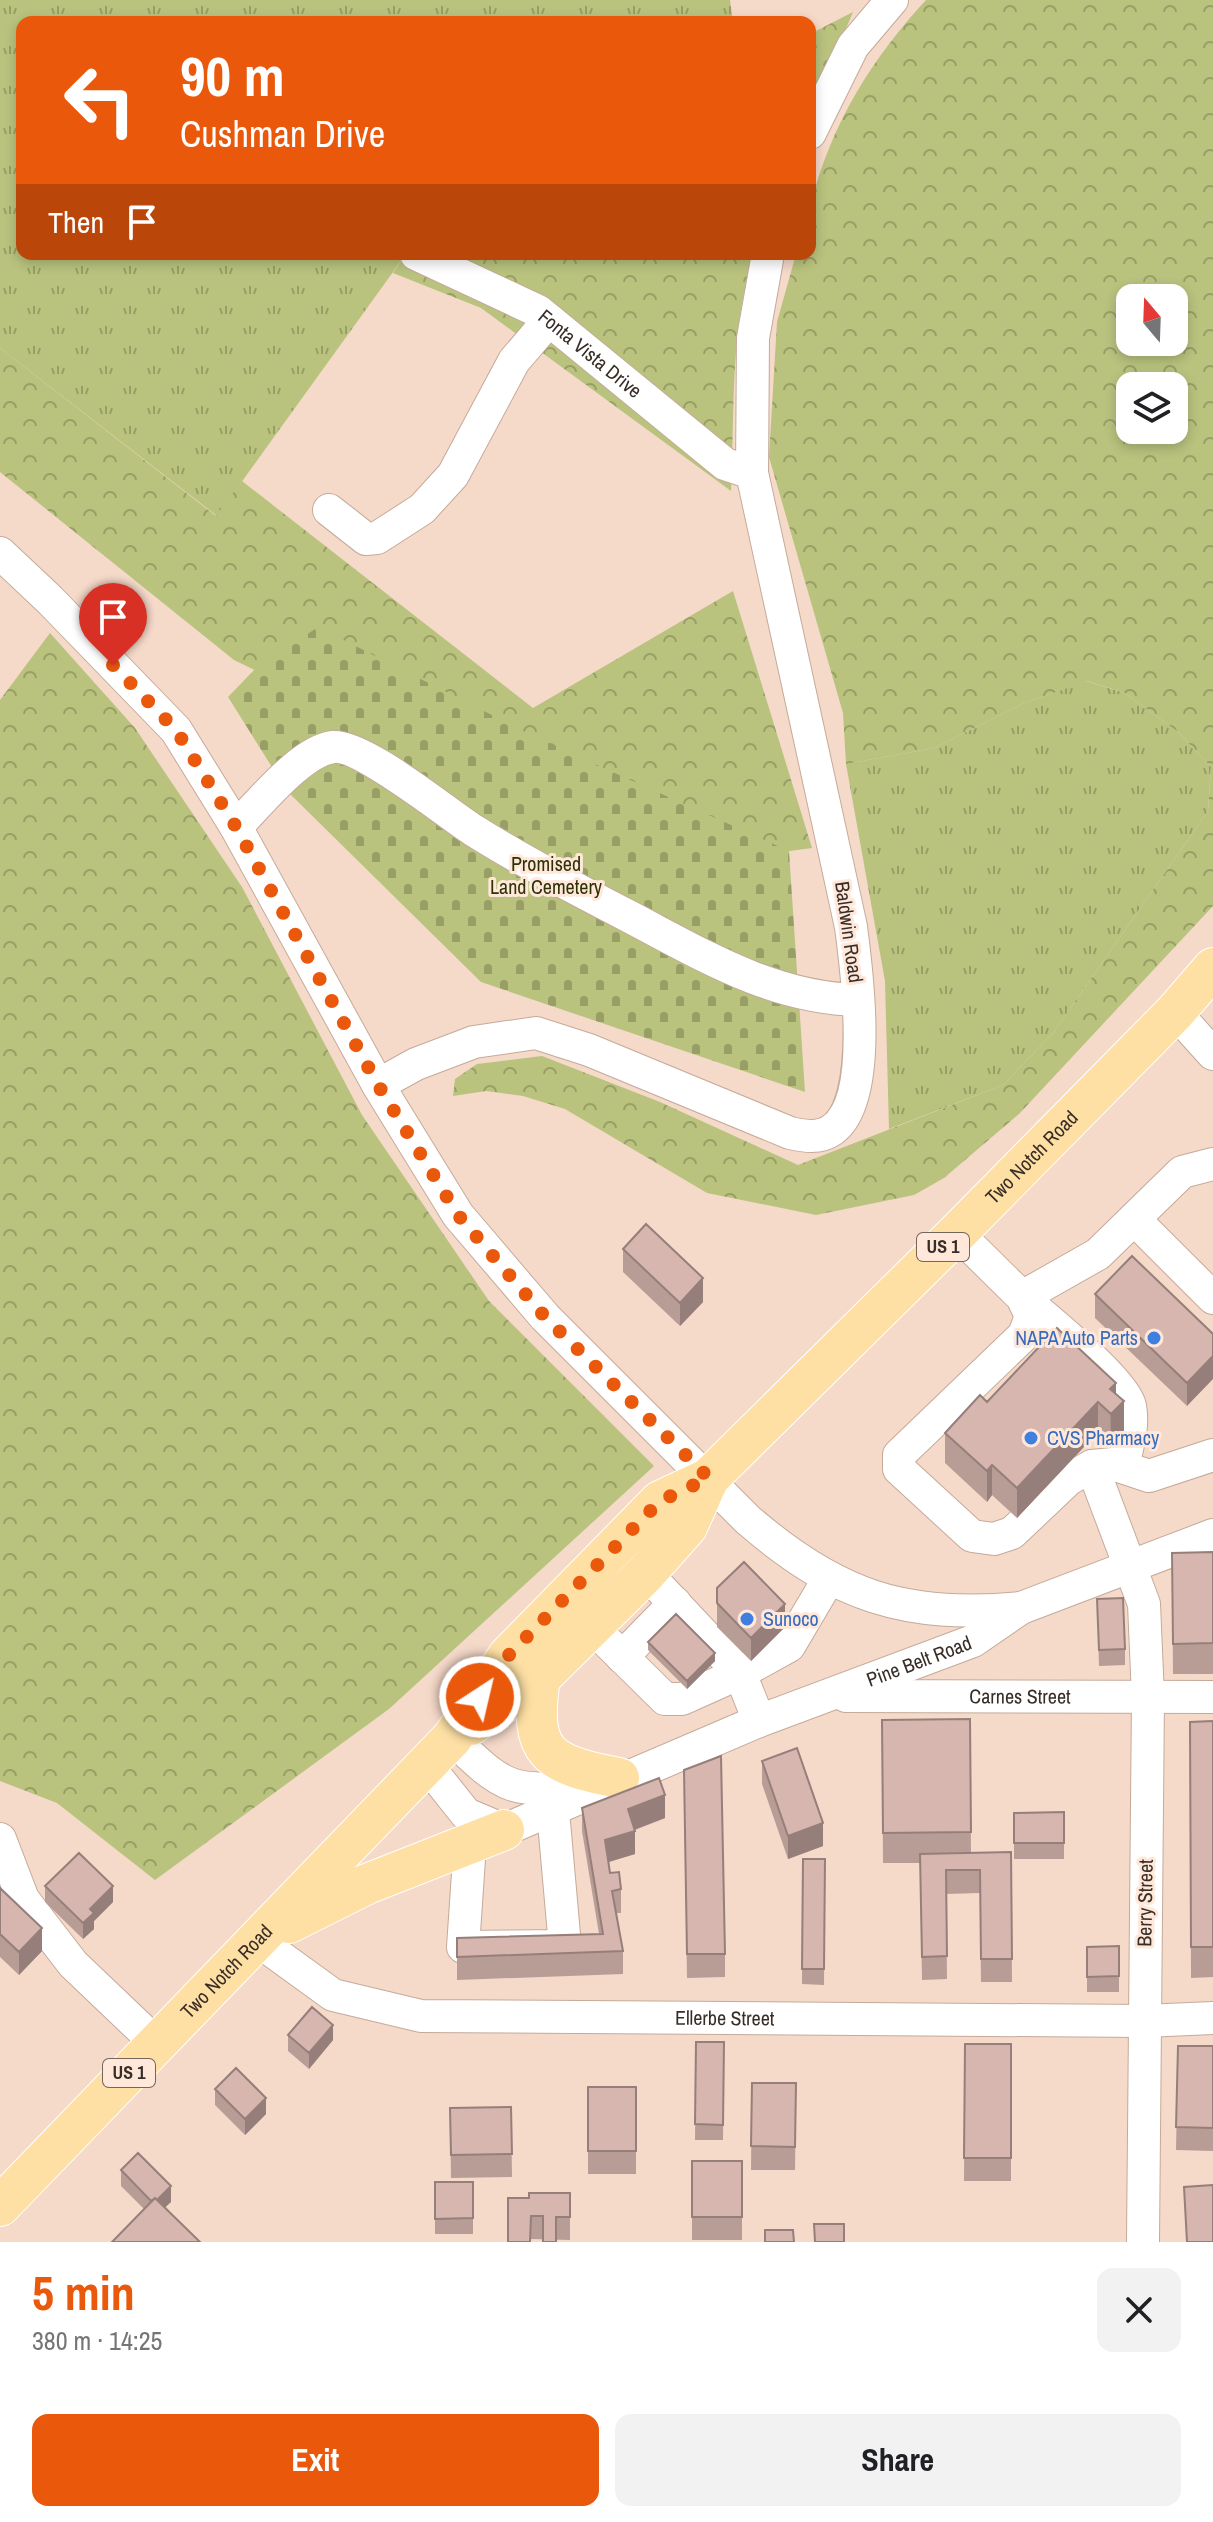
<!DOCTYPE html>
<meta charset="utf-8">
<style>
:root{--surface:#fff;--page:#f2f2f2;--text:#202124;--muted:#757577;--accent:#ea580c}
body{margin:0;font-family:"Archivo Narrow",sans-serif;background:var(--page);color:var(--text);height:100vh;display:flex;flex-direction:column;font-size:30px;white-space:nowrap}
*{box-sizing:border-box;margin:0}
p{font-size:26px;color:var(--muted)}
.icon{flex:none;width:44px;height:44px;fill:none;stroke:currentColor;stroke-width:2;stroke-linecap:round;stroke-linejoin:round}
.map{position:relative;height:2242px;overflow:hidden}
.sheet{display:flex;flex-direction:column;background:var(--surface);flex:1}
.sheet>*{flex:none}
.guide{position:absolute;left:16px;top:16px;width:800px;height:244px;border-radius:16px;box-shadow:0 4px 12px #0003;background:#ea580c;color:#fff;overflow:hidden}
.needle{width:52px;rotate:341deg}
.controls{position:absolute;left:1116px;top:284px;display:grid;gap:16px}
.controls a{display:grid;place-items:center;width:72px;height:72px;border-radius:16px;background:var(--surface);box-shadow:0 4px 12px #0003;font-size:40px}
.pin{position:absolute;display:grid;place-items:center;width:68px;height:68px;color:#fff;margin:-82px -34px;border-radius:50% 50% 50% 0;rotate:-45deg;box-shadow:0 0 8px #0007}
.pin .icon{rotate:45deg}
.me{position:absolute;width:88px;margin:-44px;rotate:35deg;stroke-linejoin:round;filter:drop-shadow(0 0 6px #0008)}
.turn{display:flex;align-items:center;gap:28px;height:168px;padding:0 32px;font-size:36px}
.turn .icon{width:104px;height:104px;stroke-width:2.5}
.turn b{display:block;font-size:56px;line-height:68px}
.then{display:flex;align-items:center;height:76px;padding:0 32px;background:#0003;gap:16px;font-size:30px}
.round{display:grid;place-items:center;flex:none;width:84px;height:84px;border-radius:16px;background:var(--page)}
.head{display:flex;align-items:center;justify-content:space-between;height:136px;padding:0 32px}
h1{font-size:48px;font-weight:700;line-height:60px;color:var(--accent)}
.button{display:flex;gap:16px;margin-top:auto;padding:16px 32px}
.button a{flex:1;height:92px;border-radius:16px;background:var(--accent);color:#fff;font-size:32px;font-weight:700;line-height:92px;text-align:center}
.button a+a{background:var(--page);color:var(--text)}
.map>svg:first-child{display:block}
.grass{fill:url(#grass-tufts)}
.forest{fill:url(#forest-crowns);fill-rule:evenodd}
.cemetery{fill:url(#cemetery-stones)}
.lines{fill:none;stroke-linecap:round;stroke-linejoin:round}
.minor-casing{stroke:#c5aa9a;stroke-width:34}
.major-casing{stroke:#fff;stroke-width:42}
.minor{stroke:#fff;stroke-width:32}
.major{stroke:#fedfa4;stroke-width:40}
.wall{fill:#b89d96}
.shaded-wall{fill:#967f7a}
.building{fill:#d6b6ae;stroke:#967f7a;stroke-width:2}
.route{stroke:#ea580c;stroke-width:14;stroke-dasharray:0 25.2}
.shop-dot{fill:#3f7fe0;stroke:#ffe8da;stroke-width:3}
.labels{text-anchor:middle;stroke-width:6;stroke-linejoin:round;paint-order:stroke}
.shield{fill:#ffe8da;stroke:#74655d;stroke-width:2}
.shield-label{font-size:18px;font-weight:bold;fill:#382d27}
.street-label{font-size:20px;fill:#382d27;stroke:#ffe8da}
.park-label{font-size:20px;fill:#2d3206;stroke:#ffe8da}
.shop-label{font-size:20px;fill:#366cbe;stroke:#ffe8da;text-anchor:start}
</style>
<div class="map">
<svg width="1213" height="2242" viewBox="0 0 1213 2242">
<defs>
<pattern id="grass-tufts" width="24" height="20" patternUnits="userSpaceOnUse" patternTransform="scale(2)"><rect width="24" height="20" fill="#b9c37e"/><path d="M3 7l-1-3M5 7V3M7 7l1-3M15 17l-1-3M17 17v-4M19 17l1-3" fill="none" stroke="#979f67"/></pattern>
<pattern id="forest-crowns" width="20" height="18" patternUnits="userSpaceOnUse" patternTransform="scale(2)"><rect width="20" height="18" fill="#b9c37e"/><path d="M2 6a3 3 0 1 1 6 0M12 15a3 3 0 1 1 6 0" fill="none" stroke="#979f67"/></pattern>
<pattern id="cemetery-stones" width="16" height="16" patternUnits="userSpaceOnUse" patternTransform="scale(2)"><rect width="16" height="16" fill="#b9c37e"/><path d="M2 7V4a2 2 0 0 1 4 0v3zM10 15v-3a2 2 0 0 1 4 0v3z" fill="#979f67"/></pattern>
</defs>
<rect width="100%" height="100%" fill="#f5d9c9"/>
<path class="grass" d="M 0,0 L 730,0 L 733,22 L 22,22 L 22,254 L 406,254 L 217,516 L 0,348 Z
M 1086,681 L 1125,693 L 1178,732 L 1211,767 L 1208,811 L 1053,1033 L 1003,1085 L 889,1129 L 885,981 L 846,764 L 934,748 L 1022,704 Z"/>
<path class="forest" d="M 926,0 L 1213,0 L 1213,906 L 1019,1114 L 944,1178 L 914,1195 L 816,1215 L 707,1193 L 565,1109 L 523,1096 L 486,1091 L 453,1096 L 455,1079 L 477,1064 L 542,1056 L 660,1102 L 798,1165 L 1003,1085 L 1053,1033 L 1208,811 L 1211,767 L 1178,732 L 1125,693 L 1087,681 L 1022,704 L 934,748 L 846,764 L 843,713 L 769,457 L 777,322 L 796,254 L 810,254 C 810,238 807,219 811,204 C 830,126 872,58 926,0 ZM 1130,298 L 1174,298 L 1174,342 L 1130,342 ZM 1130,386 L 1174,386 L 1174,430 L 1130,430 Z
M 853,12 L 810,114 L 810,34 Z
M 406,254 L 755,254 C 729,325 735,416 731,491 L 481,308 L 393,273 Z
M 0,348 L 216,516 L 242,481 L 533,708 L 733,591 L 812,848 L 775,853 L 337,710 L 234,660 L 0,472 Z
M 50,633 L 135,728 L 242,887 L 362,1115 L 489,1301 L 654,1466 L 389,1709 L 155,1880 L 57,1803 L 0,1781 L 0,700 Z"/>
<path class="cemetery" d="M 318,627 L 541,740 L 789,851 L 805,1092 L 481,982 L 287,791 L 228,697 L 254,670 Z"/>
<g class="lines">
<g class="minor-casing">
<g id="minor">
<path d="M 810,133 L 853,46 L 892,0"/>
<path id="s1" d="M 416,254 L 538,311 L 725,464 L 752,473"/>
<path d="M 329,510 L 366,539 L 377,538 L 422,509 L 453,475 L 514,361 L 549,320"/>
<path d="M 0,553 L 50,600 L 176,730 L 236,827 L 378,1085 L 458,1215 L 545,1317 L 748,1520 C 836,1596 905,1619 1021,1608"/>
<path d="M 236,827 C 259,804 301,751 333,747 C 362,744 445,812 473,830 C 524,862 578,890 632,918 C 706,957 774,998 858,1000"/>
<path d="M 1175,1012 L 1213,1054"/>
<path d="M 378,1085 L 416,1064 L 474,1042 L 536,1033 L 589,1050 L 790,1133 C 804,1136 819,1139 832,1130 C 874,1101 857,972 851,927 L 752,473 L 753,338 L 768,254"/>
<path d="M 1134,1219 L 1213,1298"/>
<path d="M 957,1233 L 1022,1297 L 1031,1316 L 1024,1335 L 899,1455 L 899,1469 L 972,1536 L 994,1539 L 1012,1533 L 1069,1479 L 1092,1466 L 1113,1464 L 1149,1476 L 1213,1455"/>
<path d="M 1092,1466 L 1144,1604 L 1148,1697 L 1143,2242"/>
<path d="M 1123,1467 C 1127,1447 1134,1427 1130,1406 C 1124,1380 1045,1318 1022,1297 L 1098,1254 L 1182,1172 L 1213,1164"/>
<path d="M 592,1627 L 665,1699 L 682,1699 L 740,1673 L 646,1573"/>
<path d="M 622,1657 L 675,1603"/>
<path id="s2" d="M 846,1696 L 1213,1697"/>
<path d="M 759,1721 L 740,1673 L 789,1646 L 828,1580"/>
<path d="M 452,1738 C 505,1790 514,1795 588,1783"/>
<path id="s3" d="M 427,1765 L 466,1814 L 504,1830 L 759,1721 L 973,1641 L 1021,1608 L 1213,1535"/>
<path d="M 0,1839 L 23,1899 L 73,1964 L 157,2044"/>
<path d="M 470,1844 L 463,1947 L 565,1946 L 553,1811"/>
<path id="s4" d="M 257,1940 L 333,1995 L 421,2016 L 1144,2021 L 1213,2018"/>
</g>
</g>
<g class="major-casing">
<g id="major">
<path d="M 540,1678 C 528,1755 548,1764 619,1778"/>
<path d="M 471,1725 L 540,1678 L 646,1573 L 687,1527 L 709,1478"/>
<path d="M 289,1923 L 367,1884 L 504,1830"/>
<path id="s5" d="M 0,2206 L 452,1738 L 508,1656 L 660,1501 L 709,1478 L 957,1233 L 1175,1012 L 1213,968"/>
</g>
</g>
<use href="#minor" class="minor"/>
<use href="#major" class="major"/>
</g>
<path class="wall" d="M 623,1249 L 703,1302 L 680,1326 L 623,1272 Z
M 1095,1294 L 1213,1334 L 1187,1406 L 1095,1318 Z
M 1116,1394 L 1124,1431 L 1111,1444 L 1098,1432 L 1017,1518 L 992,1495 L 987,1502 L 945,1463 L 945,1433 L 987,1402 Z
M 1213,1552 L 1213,1674 L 1173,1674 L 1172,1553 Z
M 717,1588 L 785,1627 L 751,1661 L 717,1627 Z
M 1097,1599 L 1125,1649 L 1125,1665 L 1099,1666 Z
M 648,1642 L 715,1661 L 687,1689 L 648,1650 Z
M 970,1719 L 971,1853 L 1011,1852 L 1012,1982 L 981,1982 L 980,1893 L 946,1894 L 947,1979 L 922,1980 L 920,1863 L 883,1863 L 882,1720 Z
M 1213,1721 L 1213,1977 L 1191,1978 L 1190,1722 Z
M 762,1761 L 823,1846 L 788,1859 L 762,1784 Z
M 684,1793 L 725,1954 L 725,1977 L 687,1978 Z
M 582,1808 L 665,1818 L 635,1830 L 635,1854 L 609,1862 L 610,1873 L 621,1889 L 621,1913 L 616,1913 L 623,1951 L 623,1974 L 457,1980 L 457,1938 L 599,1934 L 582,1831 Z
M 1064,1812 L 1064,1859 L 1014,1859 L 1014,1813 Z
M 803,1859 L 825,1859 L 824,1985 L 802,1984 Z
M 45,1886 L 113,1902 L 94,1921 L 94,1929 L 83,1939 L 45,1902 Z
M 0,1888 L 42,1951 L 19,1975 L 0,1957 Z
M 1119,1946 L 1119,1992 L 1087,1992 L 1087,1947 Z
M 288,2035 L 333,2040 L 309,2069 L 288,2051 Z
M 696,2042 L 724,2042 L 723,2140 L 695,2140 Z
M 965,2044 L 1011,2044 L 1011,2181 L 964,2181 Z
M 1178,2046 L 1213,2046 L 1213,2151 L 1176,2150 Z
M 752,2083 L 796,2083 L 795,2170 L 751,2170 Z
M 588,2087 L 636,2087 L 636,2174 L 588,2174 Z
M 215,2089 L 266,2114 L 245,2135 L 215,2105 Z
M 511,2107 L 512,2177 L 451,2178 L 450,2108 Z
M 692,2161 L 742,2161 L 742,2240 L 692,2240 Z
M 121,2170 L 171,2202 L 144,2209 L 121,2186 Z
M 435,2182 L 473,2182 L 473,2234 L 435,2234 Z
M 570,2193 L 570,2240 L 531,2239 L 529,2198 Z"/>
<path class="shaded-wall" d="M 703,1278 L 703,1302 L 680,1326 L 680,1303 Z
M 1213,1356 L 1213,1379 L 1187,1406 L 1187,1383 Z
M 1116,1383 L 1116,1409 L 1124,1401 L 1124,1431 L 1111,1444 L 1110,1389 Z
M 1098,1402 L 1098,1432 L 1017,1518 L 1017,1488 Z
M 992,1465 L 992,1495 L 987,1502 L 987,1471 Z
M 785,1604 L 785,1627 L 751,1661 L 751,1638 Z
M 715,1653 L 715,1661 L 687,1689 L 687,1681 Z
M 665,1795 L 665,1818 L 628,1832 L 628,1809 Z
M 823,1823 L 823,1846 L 788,1859 L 788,1836 Z
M 635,1831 L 635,1854 L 605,1863 L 605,1840 Z
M 113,1886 L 113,1902 L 94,1921 L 94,1929 L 83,1939 L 83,1923 L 90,1909 Z
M 42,1928 L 42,1951 L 19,1975 L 19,1952 Z
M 333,2025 L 333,2040 L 309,2069 L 309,2053 Z
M 266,2098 L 266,2114 L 245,2135 L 245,2119 Z
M 171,2186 L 171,2202 L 153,2219 L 153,2203 Z"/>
<path class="building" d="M 646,1224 L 703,1278 L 680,1303 L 623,1249 Z
M 1132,1256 L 1213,1334 L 1213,1356 L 1187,1383 L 1095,1294 Z
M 1057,1328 L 1116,1383 L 1110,1389 L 1124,1401 L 1111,1414 L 1098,1402 L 1017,1488 L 992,1465 L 987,1471 L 945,1433 L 980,1395 L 987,1402 Z
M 1213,1552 L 1213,1643 L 1173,1644 L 1172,1553 Z
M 744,1562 L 785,1604 L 751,1638 L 717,1603 L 717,1588 Z
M 1123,1598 L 1125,1649 L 1099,1650 L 1097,1599 Z
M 676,1614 L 715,1653 L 687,1681 L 648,1642 Z
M 970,1719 L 971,1832 L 883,1833 L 882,1720 Z
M 1213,1721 L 1213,1947 L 1191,1947 L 1190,1722 Z
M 797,1748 L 823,1823 L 788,1836 L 762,1761 Z
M 721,1756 L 725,1954 L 687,1954 L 684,1770 Z
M 659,1778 L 665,1795 L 628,1809 L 635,1831 L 605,1840 L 610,1873 L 619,1872 L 621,1889 L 612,1891 L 623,1951 L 457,1957 L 457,1938 L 603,1934 L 582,1808 Z
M 1064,1812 L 1064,1843 L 1014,1843 L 1014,1813 Z
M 1011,1852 L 1012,1959 L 981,1959 L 980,1870 L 946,1870 L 947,1956 L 922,1957 L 920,1854 Z
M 79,1853 L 113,1886 L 90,1909 L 94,1913 L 83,1923 L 45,1886 Z
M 803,1859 L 825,1859 L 824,1969 L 802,1969 Z
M 0,1888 L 42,1928 L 19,1952 L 0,1934 Z
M 1119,1946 L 1119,1976 L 1087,1977 L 1087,1947 Z
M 312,2007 L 333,2025 L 309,2053 L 288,2035 Z
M 696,2042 L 724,2042 L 723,2125 L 695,2124 Z
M 965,2044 L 1011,2044 L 1011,2158 L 964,2158 Z
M 1178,2046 L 1213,2046 L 1213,2128 L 1176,2127 Z
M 236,2068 L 266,2098 L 245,2119 L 215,2089 Z
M 752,2083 L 796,2083 L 795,2147 L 751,2146 Z
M 588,2087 L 636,2087 L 636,2151 L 588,2151 Z
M 511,2107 L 512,2154 L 451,2155 L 450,2108 Z
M 138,2153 L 171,2186 L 157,2200 L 155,2198 L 151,2201 L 121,2170 Z
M 692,2161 L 742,2161 L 742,2217 L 692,2217 Z
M 435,2182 L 473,2182 L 473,2218 L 435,2219 Z
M 1213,2185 L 1213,2242 L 1187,2242 L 1184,2187 Z
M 529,2193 L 570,2193 L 570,2217 L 556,2217 L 556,2242 L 543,2242 L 543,2216 L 531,2216 L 530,2242 L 508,2242 L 508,2198 L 529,2198 Z
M 155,2198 L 200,2242 L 112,2242 Z
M 814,2224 L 844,2224 L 844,2242 L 815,2242 Z
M 765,2230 L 793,2230 L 794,2242 L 765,2242 Z"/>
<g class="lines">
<path class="route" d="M 113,665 L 176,730 L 236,827 L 378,1085 L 458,1215 L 545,1317 L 709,1478 L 660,1501 L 508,1656 L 480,1697"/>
</g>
<g class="shop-dot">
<circle cx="1154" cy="1338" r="8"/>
<circle cx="1031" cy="1438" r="8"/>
<circle cx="747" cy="1619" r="8"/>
</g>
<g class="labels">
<g class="shield">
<rect x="917" y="1233" width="52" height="28" rx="6"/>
<rect x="103" y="2059" width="52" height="28" rx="6"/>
</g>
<g class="shield-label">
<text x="943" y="1253">US 1</text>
<text x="129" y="2079">US 1</text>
</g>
<g class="street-label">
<text dy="7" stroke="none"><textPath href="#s1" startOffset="202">Fonta Vista Drive</textPath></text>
<text transform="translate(849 932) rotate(82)" y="7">Baldwin Road</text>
<text dy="7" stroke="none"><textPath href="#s5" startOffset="1476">Two Notch Road</textPath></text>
<text dy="7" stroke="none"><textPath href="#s3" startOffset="552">Pine Belt Road</textPath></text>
<text dy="7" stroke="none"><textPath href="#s2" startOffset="174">Carnes Street</textPath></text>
<text transform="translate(1145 1903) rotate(-89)" y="7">Berry Street</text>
<text dy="7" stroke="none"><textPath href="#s5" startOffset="326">Two Notch Road</textPath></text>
<text dy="7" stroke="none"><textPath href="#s4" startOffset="488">Ellerbe Street</textPath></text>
</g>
<g class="park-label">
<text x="546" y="871">Promised<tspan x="546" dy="23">Land Cemetery</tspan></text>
</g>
<g class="shop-label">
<text x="1138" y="1345" text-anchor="end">NAPA Auto Parts</text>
<text x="1047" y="1445">CVS Pharmacy</text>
<text x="763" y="1626">Sunoco</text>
</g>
</g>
</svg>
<div class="controls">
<a><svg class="needle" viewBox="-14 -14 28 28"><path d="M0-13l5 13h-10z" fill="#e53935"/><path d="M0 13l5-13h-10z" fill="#757577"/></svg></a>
<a><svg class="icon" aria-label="layers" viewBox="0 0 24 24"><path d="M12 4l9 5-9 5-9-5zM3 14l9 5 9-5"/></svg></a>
</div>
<div class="pin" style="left:113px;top:665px;background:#d93025"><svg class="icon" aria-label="arrive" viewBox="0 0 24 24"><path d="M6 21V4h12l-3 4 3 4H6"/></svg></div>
<svg class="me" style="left:480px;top:1697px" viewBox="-20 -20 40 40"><circle r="17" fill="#ea580c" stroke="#fff" stroke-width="3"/><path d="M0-11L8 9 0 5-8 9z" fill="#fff"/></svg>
<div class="guide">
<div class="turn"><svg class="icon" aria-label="left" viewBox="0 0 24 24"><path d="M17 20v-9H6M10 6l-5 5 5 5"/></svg><div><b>90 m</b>Cushman Drive</div></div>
<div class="then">Then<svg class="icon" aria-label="arrive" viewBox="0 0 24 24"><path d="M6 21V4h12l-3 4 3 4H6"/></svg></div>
</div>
</div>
<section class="sheet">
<div class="head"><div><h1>5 min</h1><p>380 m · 14:25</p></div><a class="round"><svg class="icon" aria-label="close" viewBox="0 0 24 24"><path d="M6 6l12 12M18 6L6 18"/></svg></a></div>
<div class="button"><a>Exit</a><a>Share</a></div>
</section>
